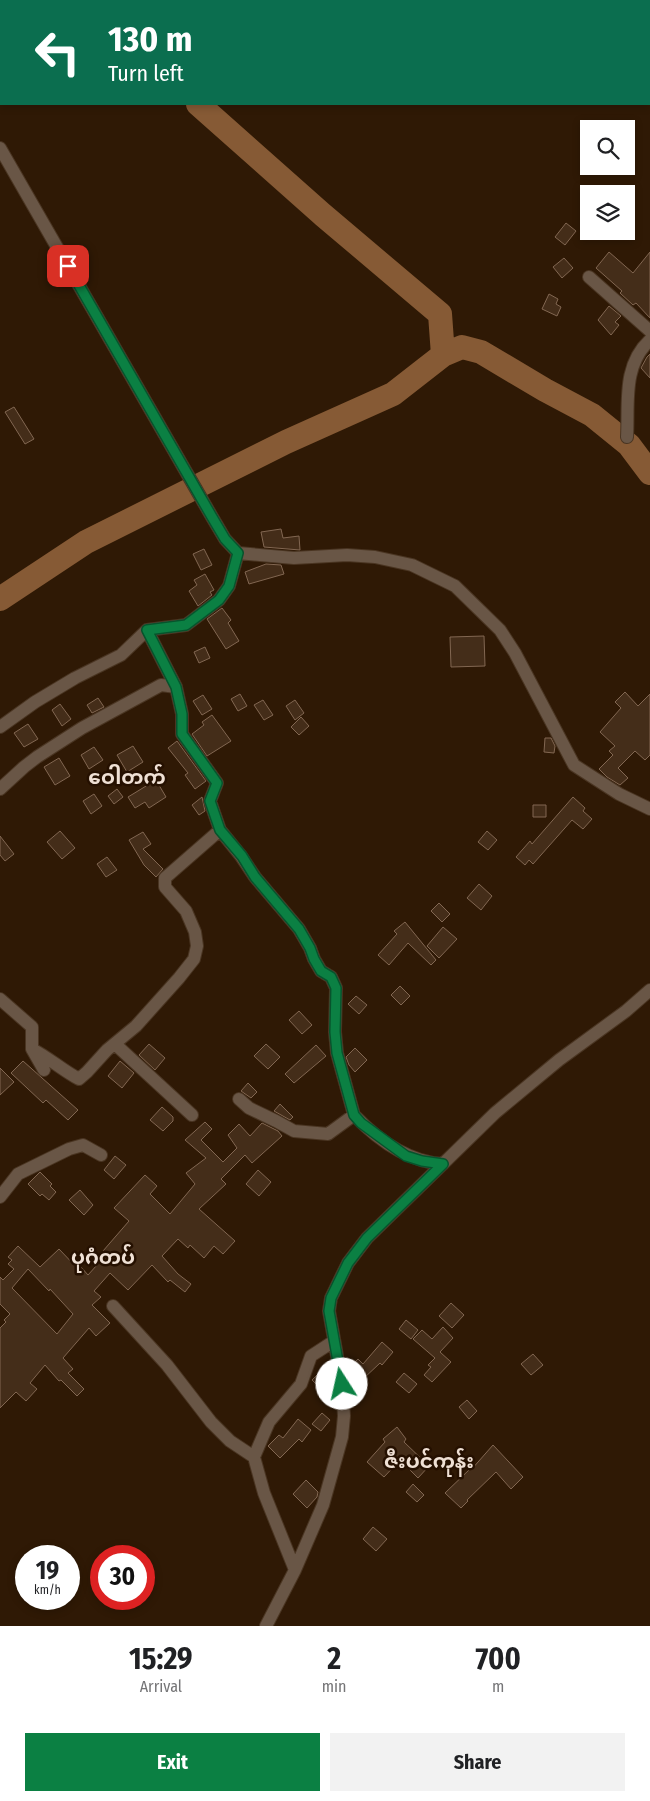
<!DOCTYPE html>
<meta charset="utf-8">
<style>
:root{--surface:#fff;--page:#f2f2f2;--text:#202124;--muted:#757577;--accent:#0b8043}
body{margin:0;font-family:"Fira Sans Condensed","Noto Sans Myanmar",sans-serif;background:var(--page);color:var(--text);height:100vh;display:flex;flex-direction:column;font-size:19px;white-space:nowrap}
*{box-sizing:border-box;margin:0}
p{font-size:16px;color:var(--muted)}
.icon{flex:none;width:28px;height:28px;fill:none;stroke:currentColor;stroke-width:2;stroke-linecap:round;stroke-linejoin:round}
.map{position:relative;height:1626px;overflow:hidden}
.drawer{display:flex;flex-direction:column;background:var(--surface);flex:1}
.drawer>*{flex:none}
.hud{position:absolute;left:0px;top:0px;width:650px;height:105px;box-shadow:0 2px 8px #0003;background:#0b6e4f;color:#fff;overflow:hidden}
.tools{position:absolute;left:580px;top:120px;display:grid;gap:10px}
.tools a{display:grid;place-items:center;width:55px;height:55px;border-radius:0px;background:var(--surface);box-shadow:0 2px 8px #0003;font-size:25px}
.speed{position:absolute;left:15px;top:1545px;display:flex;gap:10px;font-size:25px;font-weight:700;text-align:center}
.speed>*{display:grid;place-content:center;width:65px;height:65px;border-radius:50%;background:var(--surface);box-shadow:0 2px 8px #0003;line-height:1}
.speed small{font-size:12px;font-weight:400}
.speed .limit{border:8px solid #d22;background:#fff;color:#111}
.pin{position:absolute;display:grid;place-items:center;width:42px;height:42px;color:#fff;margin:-21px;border-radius:10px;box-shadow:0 2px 8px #0006}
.me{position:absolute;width:55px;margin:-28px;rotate:350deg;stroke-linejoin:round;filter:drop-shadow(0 0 4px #0008)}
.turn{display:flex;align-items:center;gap:18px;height:105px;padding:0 25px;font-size:22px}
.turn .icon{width:65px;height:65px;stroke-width:2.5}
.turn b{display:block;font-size:35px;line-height:42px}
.eta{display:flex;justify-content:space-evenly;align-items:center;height:85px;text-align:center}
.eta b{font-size:30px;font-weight:700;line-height:35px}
.primary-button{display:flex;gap:10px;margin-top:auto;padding:10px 25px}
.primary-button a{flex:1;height:58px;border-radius:0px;background:var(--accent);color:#fff;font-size:20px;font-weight:700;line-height:58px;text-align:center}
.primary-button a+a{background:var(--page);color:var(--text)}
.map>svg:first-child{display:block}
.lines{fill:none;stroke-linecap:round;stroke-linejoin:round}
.river{stroke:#865a35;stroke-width:24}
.building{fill:#442d19;stroke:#826752;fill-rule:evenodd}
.street-casing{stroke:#4a3522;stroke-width:14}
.street{stroke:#695646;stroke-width:12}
.route-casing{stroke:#07532c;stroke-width:12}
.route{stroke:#0b8043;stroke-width:9}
.labels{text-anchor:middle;stroke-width:5;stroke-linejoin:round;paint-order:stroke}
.quarter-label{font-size:20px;font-weight:bold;fill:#efe0d4;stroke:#251000}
</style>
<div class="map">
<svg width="650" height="1626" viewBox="0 0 650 1626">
<rect width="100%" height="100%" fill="#2f1905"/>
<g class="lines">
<path class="river" d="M 81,0 L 83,1
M 443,355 L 462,347 L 481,352 L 545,390 L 592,415 L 629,445 L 650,473
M 0,599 L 86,542 L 286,442 L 393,394 L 443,355 L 440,314 L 323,215 L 198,104"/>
</g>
<path class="building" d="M 566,223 L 576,231 L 565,245 L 555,237 Z
M 609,252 L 633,273 L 650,252 L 650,318 L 636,303 L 633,305 L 620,293 L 622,291 L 596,268 Z
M 564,258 L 573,268 L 562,278 L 553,267 Z
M 549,294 L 558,299 L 556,304 L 561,307 L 557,316 L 542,309 Z
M 609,306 L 621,316 L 615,322 L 619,325 L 611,335 L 598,320 Z
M 650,354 L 650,378 L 641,368 L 647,357 Z
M 14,407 L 34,439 L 25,444 L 5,412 Z
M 281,529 L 283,538 L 299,536 L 300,550 L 264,547 L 261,532 Z
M 204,549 L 212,565 L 201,570 L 193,554 Z
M 266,564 L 281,565 L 284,574 L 249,584 L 245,572 Z
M 205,574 L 214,590 L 210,592 L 212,595 L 198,606 L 189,591 L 197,585 L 194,580 Z
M 222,608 L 231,620 L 228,623 L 239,641 L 226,649 L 207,619 Z
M 484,636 L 485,666 L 451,667 L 450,637 Z
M 205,647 L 210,658 L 199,663 L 194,652 Z
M 625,692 L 638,706 L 650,694 L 650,755 L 645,760 L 635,751 L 618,768 L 628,778 L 620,785 L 607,777 L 599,769 L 613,755 L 609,751 L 615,746 L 600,732 L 621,708 L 615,702 Z
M 240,694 L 247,706 L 238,711 L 231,699 Z
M 203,695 L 212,709 L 202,715 L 193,701 Z
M 98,698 L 104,707 L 92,713 L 87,705 Z
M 263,700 L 273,715 L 264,720 L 254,705 Z
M 295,700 L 304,713 L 295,720 L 286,706 Z
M 60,704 L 71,719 L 62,726 L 52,710 Z
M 212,715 L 231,741 L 207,756 L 192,734 L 204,725 L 202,722 Z
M 301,717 L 309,726 L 299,735 L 291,727 Z
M 28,724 L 38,739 L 24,747 L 14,733 Z
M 545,738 L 551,738 L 555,746 L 554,753 L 544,752 Z
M 177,741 L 206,781 L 195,789 L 185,775 L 188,773 L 168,748 Z
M 133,746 L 143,762 L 127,772 L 117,755 Z
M 94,747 L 103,760 L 89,769 L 81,755 Z
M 59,758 L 70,776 L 55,785 L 44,767 Z
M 156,780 L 166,797 L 149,808 L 145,802 L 135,808 L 128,797 Z
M 117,789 L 123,797 L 114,804 L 108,796 Z
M 94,794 L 102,806 L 91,814 L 83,801 Z
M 202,797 L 205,811 L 199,815 L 192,805 Z
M 573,797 L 585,808 L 583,811 L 592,819 L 583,829 L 572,820 L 533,864 L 529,860 L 525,865 L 516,857 L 530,841 L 532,844 Z
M 533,805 L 546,805 L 546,817 L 533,817 Z
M 60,831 L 75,848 L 62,859 L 47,842 Z
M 487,831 L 497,840 L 488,850 L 478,842 Z
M 143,832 L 151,844 L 143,849 L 163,869 L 156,877 L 144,865 L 129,840 Z
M 0,836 L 14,854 L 5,861 L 0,855 Z
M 107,857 L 117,870 L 106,877 L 97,864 Z
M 479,884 L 492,896 L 481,910 L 467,898 Z
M 439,903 L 450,914 L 442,922 L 431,911 Z
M 405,922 L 436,960 L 431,965 L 408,943 L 389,965 L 378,955 L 397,934 L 394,931 Z
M 443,927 L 457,939 L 439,958 L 427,946 Z
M 400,986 L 410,996 L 401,1005 L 391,995 Z
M 356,996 L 367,1005 L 359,1014 L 348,1004 Z
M 299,1011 L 312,1025 L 302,1034 L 289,1020 Z
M 149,1044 L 165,1058 L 155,1070 L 139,1055 Z
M 266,1044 L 280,1057 L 268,1069 L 254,1056 Z
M 316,1045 L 326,1056 L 294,1083 L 285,1074 Z
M 355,1048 L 367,1060 L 355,1072 L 349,1065 L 346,1057 Z
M 23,1061 L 78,1110 L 68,1120 L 46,1100 L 43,1103 L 11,1073 Z
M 120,1061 L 134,1073 L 122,1088 L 108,1076 Z
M 0,1068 L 14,1082 L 0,1095 Z
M 248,1083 L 257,1092 L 251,1098 L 241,1091 Z
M 280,1104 L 293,1117 L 290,1120 L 274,1111 Z
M 162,1107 L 173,1117 L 173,1121 L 163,1131 L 150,1120 Z
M 205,1122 L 212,1129 L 201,1140 L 223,1162 L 237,1148 L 228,1135 L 239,1124 L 250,1136 L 262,1123 L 278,1131 L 282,1136 L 252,1163 L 245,1155 L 221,1179 L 226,1184 L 199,1209 L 235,1241 L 223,1254 L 214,1246 L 204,1258 L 190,1245 L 188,1248 L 178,1239 L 162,1256 L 178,1274 L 191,1284 L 185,1292 L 170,1280 L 168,1282 L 152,1265 L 128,1290 L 110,1273 L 94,1291 L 101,1297 L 92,1305 L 110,1323 L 96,1336 L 89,1328 L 63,1358 L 73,1369 L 68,1373 L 84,1389 L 77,1396 L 61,1380 L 59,1381 L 45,1365 L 30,1383 L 37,1389 L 26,1401 L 16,1392 L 0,1408 L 0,1328 L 6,1322 L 4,1320 L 10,1314 L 0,1304 L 0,1277 L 3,1280 L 14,1269 L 8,1264 L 12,1260 L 8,1257 L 18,1246 L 40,1267 L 59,1249 L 79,1270 L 81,1267 L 88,1275 L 106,1255 L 103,1251 L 129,1221 L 114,1208 L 145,1175 L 157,1186 L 150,1194 L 170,1214 L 195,1184 L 186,1173 L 206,1158 L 185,1140 ZM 28,1269 L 49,1291 L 50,1289 L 73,1314 L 57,1334 L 12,1288 Z
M 115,1156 L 126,1165 L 114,1179 L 104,1170 Z
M 258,1170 L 271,1182 L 259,1196 L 246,1184 Z
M 40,1172 L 52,1184 L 50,1186 L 56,1192 L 49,1200 L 42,1194 L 40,1196 L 28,1184 Z
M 80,1190 L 93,1205 L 84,1215 L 69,1200 Z
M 451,1303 L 464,1315 L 452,1328 L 439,1316 Z
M 406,1320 L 418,1330 L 411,1339 L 399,1329 Z
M 443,1327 L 453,1338 L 440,1352 L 451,1362 L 432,1382 L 424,1375 L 431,1367 L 428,1365 L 435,1358 L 413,1339 L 422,1330 L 432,1339 Z
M 382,1342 L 393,1352 L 382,1365 L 380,1363 L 362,1380 L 350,1367 L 358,1359 L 363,1364 Z
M 533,1354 L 543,1365 L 531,1375 L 521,1364 Z
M 321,1371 L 329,1380 L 320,1388 L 312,1380 Z
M 404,1373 L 417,1384 L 409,1393 L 396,1382 Z
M 467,1400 L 477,1411 L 469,1419 L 459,1407 Z
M 322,1413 L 330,1420 L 321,1431 L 312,1424 Z
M 298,1419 L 311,1430 L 302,1442 L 299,1439 L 280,1458 L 268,1446 L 279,1435 L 283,1438 Z
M 397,1427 L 406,1439 L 404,1442 L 429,1466 L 418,1478 L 400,1460 L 384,1477 L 367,1462 L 385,1442 L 383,1439 Z
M 493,1445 L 523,1477 L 511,1489 L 496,1472 L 467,1500 L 468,1501 L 461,1508 L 445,1493 L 470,1469 L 471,1470 Z
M 306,1480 L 318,1492 L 317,1497 L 307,1508 L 293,1494 Z
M 413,1484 L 424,1495 L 417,1502 L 406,1492 Z
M 373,1527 L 387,1539 L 376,1551 L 363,1539 Z"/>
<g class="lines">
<g class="street-casing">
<path id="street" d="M 0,148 L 212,517 L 225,539 L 238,553 L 294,558 L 347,555 L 375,557 L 412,565 L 455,586 L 500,630 L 515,653 L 574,765 L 619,794 L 650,809
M 589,277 L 650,331
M 627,437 C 629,403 622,366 650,340
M 0,727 L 35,702 L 75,678 L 121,655 L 147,630 L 186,625 L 219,600 L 229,586 L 238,553
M 0,789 L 24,767 L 37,757 L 82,728 L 161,685 L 176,687
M 220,830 L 241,856 L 255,877 L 299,929 L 310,948 L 314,959 L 321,971 L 331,977 L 336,988 L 335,1032 L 337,1053 L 354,1115
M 0,999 L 32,1027 L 32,1049 L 44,1070
M 115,1044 L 192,1115
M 32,1049 C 48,1057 62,1070 79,1079 L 87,1072 L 107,1050 L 136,1026 L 179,978 L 194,959 L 197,946 L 195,932 L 186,911 L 165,887 L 165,878 L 220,830 L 210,801 L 217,783 L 182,734 L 182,714 L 176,687 L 147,630
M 239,1099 L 249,1108 L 276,1121 L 294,1131 L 328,1134 L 354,1115 C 378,1140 408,1162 443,1164
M 0,1197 L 18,1174 L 69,1149 L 83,1145 L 101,1155
M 113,1306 L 167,1365 L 211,1422 L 230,1441 L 254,1457
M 295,1570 L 264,1493 L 254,1457 L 269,1422 L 301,1384 L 311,1356 L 334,1341
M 266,1626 L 295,1570 L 323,1505 L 342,1437 L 344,1416 L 342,1384 L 329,1311 L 331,1298 L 348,1263 L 367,1238 L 495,1113 L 559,1060 L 626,1011 L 650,990"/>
</g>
<use href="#street" class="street"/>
</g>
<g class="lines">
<g class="route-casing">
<path id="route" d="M 68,266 L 212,517 L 225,539 L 238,553 L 229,586 L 219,600 L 186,625 L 147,630 L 176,687 L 182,714 L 182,734 L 217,783 L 210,801 L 220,830 L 242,856 L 255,877 L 299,929 L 310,948 L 314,959 L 321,971 L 331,977 L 336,988 L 335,1032 L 337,1053 L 354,1115 L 361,1123 L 406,1156 L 422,1161 L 443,1164 L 367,1238 L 348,1263 L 331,1298 L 329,1311 L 342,1384"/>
</g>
<use href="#route" class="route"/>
</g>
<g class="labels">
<g class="quarter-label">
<text x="127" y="784">ဝေါတက်</text>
<text x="103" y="1264">ပုဂံတပ်</text>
<text x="429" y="1468">ဇီးပင်ကုန်း</text>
</g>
</g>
</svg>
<div class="tools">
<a><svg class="icon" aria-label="search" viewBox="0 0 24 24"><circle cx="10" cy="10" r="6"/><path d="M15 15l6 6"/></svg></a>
<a><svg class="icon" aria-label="layers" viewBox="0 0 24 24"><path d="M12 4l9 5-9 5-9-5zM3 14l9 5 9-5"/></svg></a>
</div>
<div class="speed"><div>19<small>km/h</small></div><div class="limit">30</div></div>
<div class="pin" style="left:68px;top:266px;background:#d93025"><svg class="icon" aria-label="arrive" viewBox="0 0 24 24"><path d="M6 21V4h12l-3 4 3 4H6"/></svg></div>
<svg class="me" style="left:342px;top:1384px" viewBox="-20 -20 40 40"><circle r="19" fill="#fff"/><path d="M0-13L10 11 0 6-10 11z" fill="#0b8043"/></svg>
<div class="hud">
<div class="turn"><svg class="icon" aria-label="left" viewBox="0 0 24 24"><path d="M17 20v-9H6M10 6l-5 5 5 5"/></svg><div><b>130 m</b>Turn left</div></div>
</div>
</div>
<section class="drawer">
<div class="eta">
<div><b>15:29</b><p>Arrival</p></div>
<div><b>2</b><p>min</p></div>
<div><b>700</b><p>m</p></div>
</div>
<div class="primary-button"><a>Exit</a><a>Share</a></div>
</section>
